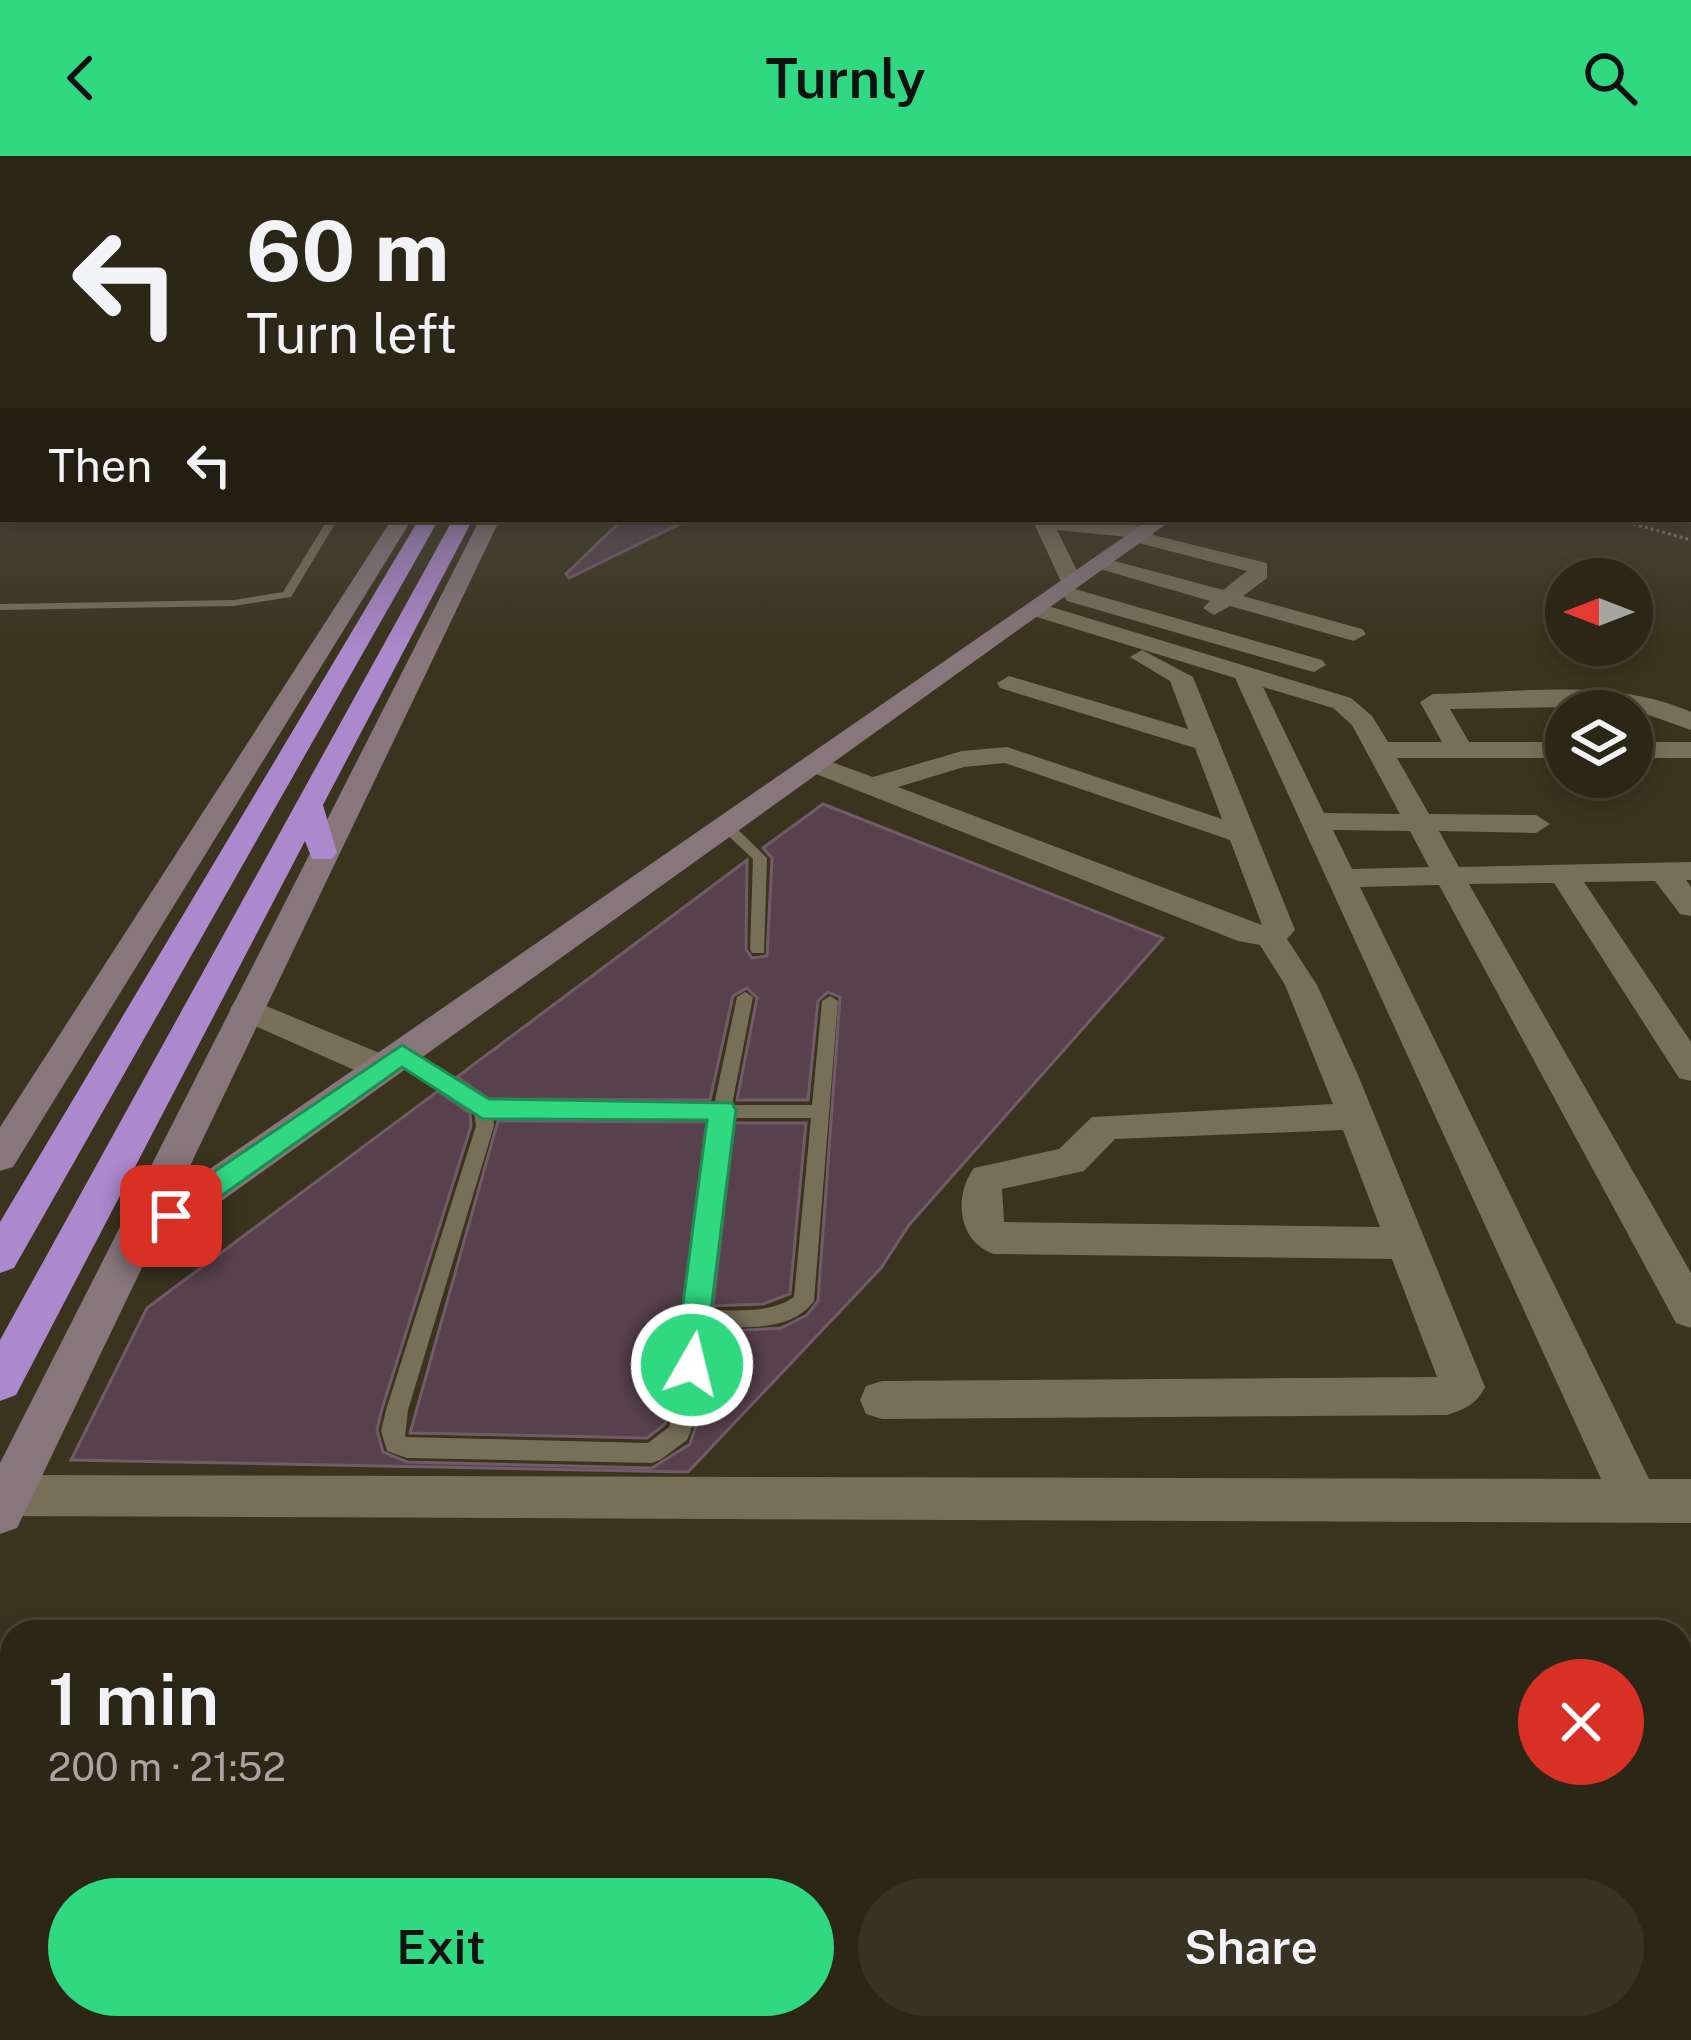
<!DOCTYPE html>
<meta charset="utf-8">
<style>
:root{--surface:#2c2616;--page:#383223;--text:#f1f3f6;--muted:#a6a5a1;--line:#484335;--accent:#31d882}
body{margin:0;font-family:"Public Sans",sans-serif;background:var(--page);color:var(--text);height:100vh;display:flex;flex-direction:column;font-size:45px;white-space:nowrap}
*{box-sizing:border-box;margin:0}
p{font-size:39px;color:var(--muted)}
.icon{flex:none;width:66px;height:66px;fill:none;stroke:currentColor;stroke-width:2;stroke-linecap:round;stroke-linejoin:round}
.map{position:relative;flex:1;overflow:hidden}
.sheet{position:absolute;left:0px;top:1464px;width:1692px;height:420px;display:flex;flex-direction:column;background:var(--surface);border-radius:36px 36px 0 0;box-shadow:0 6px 18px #0003,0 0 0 3px var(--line)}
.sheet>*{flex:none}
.guide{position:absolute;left:0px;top:0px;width:1692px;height:366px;box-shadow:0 6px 18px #0003,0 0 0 3px var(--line);background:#2c2616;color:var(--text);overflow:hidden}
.needle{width:78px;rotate:270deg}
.tools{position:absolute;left:1545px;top:402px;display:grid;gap:24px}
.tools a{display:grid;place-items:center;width:108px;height:108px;border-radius:50%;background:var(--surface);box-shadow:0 6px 18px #0003,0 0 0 3px var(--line);font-size:60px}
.pin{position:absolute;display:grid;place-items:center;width:102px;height:102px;color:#fff;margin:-51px;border-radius:24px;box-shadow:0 6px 18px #0006}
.me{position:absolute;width:132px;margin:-66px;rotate:8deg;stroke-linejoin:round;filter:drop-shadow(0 0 9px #0008)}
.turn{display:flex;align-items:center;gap:42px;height:252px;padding:0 48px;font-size:54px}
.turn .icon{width:156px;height:156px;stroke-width:2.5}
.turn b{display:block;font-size:84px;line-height:102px}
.then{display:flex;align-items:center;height:114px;padding:0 48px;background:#0003;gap:24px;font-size:45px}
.round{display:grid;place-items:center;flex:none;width:126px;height:126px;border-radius:63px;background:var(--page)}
.head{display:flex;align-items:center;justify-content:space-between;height:204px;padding:0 48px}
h1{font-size:72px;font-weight:600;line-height:90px}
.primary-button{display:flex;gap:24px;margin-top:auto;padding:24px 48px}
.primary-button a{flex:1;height:138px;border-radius:72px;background:var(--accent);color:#111;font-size:48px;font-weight:600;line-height:138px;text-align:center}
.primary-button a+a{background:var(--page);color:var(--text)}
header{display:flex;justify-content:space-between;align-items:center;height:156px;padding:0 48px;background:var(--accent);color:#111;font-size:54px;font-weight:600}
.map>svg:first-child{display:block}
.building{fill:#57414d;stroke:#725b68;stroke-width:3}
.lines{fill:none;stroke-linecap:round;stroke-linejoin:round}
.path{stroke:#8a8473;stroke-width:3;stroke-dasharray:3 3;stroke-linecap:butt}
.lane{fill:#776f58;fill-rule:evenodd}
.street{fill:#776f58;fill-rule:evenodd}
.secondary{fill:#87767b;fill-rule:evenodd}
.highway{fill:#ac88cc;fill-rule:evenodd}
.route{fill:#31d882;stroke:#208c54;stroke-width:3}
</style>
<header><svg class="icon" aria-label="back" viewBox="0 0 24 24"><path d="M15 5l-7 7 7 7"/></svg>Turnly<svg class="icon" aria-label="search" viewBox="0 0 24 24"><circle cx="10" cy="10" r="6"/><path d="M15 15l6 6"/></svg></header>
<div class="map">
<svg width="1691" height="1884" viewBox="0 0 1691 1884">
<rect width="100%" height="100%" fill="#3a331d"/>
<path class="building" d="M 623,363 L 690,363 L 569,422 L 566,418 Z
M 823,648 L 1163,782 L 909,1069 L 881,1112 L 688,1316 L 71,1304 L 147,1152 L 438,935 L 470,957 L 471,970 L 382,1253 L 377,1274 L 383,1296 L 407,1306 L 652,1312 L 690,1288 L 700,1257 L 710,1176 L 781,1172 L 807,1159 L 818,1145 L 840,841 L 828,836 L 818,845 L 808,944 L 737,944 L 757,842 L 747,832 L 733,840 L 710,944 L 489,943 L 457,921 L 747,704 L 746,793 L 752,802 L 767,800 L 772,702 L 763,692 Z
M 498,965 L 707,966 L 670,1255 L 665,1268 L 647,1282 L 410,1277 Z
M 734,967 L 806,967 L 790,1138 L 763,1148 L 713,1150 Z"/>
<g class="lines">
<path class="path" d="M 1616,363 L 1691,384"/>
<path class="lane" d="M 3,253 L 3,261 L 0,262 L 0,254 Z
M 0,336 L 3,336 L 3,342 L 0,342 Z
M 328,363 L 338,363 L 291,441 L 234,450 L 0,454 L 0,448 L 234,444 L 283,436 Z
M 726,666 L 731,667 L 767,702 L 764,797 L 752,797 L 750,793 L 753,703 L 721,673 L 719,670 Z
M 745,836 L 753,841 L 732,949 L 812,949 L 822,845 L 830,840 L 838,845 L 814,1145 C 791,1177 742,1171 706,1171 L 696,1256 L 690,1277 L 687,1284 L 660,1304 L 652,1307 L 407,1302 L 387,1295 L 381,1275 L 386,1254 L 476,970 L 474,955 L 470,951 L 396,902 L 393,898 L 396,894 L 408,894 L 488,947 L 714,949 L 737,841 ZM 493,960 L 712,962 L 674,1256 L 669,1271 L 648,1287 L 405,1281 L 408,1254 L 494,970 ZM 730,962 L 811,962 L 794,1141 C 769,1158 737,1154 708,1154 Z
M 1680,1713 L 1691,1713 L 1691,1741 L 1680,1741 Z
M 12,1859 L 12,1872 L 32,1872 L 29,1884 L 0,1884 L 6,1861 Z
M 1538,1872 L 1568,1872 L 1572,1884 L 1540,1884 Z"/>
<path class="street" d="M 1689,235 L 1691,235 L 1691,245 L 1689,245 Z
M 1032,363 L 1145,370 L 1152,372 L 1153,379 L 1267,407 L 1267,422 L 1243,440 L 1362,473 L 1366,478 L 1354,485 L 1230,450 L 1214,459 L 1203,452 L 1210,445 L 1093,411 L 1093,403 L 1100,401 L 1223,434 L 1247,415 L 1131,385 L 1128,381 L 1057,374 L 1083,427 L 1072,434 L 1064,432 Z
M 1075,433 L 1322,504 L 1326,509 L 1314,516 L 1306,514 L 1067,445 L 1064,440 Z
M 1035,446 L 1351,542 L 1372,560 L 1388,586 L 1442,586 L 1420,546 L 1433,538 C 1517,537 1613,521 1691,556 L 1691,574 L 1623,550 L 1450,553 L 1469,586 L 1566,586 L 1566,602 L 1397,602 L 1429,658 L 1536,659 L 1550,668 L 1536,677 L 1439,675 L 1459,711 L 1691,706 L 1691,724 L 1686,724 L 1691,731 L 1691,760 L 1680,758 L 1655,725 L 1584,726 L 1691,886 L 1691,925 L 1679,922 L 1554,727 L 1469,728 L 1691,1117 L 1691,1172 L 1676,1167 L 1439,729 L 1360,731 L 1649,1323 L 1691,1323 L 1691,1367 L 0,1360 L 0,1322 L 7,1319 L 1601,1323 L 1235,522 L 1027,458 L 1024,453 ZM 1263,531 L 1333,552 L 1352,569 L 1400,658 L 1324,657 ZM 1333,674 L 1410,675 L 1429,711 L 1352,713 Z
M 1142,494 L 1193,521 L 1295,774 L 1287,783 L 1317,829 L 1358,919 L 1485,1231 C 1477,1248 1465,1253 1447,1259 L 882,1263 L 866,1258 L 860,1244 L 866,1230 L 882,1225 L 1437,1221 L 1392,1103 L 994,1098 C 958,1086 953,1040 974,1012 L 1059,993 L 1092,961 L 1333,948 L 1285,829 L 1260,789 L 1238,785 L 806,614 L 802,608 L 815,600 L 873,621 L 962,595 L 1007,591 L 1222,663 L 1195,592 L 1000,532 L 997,527 L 1009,520 L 1188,573 L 1170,525 L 1130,501 ZM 1005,607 L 1230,684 L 1262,769 L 898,631 L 964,611 ZM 1343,974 L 1380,1071 L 1004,1066 L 1002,1033 L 1084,1015 L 1115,983 Z
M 1632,586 L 1691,586 L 1691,602 L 1632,602 Z
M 247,842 L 394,903 L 400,912 L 394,921 L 370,921 L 235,861 L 230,853 L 235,845 Z"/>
<path class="secondary" d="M 392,363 L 412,363 L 13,1011 L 0,1015 L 0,971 Z
M 480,363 L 500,363 L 178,1035 L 1150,363 L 1173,363 L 149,1097 L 17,1372 L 0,1378 L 0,1307 Z"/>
<path class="highway" d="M 419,363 L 439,363 L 14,1112 L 0,1117 L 0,1066 Z
M 453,363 L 473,363 L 323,649 L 337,697 L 332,703 L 312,703 L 305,685 L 16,1239 L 0,1245 L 0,1184 Z"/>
</g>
<linearGradient id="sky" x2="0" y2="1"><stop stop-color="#201c10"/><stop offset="0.47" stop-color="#4f504c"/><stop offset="1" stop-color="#4f504c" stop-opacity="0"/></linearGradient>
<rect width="1691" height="494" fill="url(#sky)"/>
<path class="route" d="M 402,889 L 489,943 L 732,947 L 736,954 L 703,1219 L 692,1223 L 680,1219 L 675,1209 L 707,964 L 483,963 L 402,911 L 182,1068 L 160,1068 L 156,1060 L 160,1052 Z"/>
</svg>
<div class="tools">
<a><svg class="needle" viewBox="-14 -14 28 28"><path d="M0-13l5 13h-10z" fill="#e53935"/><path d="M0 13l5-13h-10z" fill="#a6a5a1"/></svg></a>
<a><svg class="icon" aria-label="layers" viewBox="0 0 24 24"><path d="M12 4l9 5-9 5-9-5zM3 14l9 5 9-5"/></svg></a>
</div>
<div class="pin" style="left:171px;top:1060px;background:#d93025"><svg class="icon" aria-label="arrive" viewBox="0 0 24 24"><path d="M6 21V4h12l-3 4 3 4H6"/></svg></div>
<svg class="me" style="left:692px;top:1209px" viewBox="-20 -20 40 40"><circle r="17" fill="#31d882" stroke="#fff" stroke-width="3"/><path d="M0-11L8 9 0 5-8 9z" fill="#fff"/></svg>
<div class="guide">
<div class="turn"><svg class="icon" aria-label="left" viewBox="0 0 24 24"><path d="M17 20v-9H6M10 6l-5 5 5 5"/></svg><div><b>60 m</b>Turn left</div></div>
<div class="then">Then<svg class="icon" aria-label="left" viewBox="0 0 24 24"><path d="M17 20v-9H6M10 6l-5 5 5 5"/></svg></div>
</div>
<section class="sheet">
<div class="head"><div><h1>1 min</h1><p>200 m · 21:52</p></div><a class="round" style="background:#d93025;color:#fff"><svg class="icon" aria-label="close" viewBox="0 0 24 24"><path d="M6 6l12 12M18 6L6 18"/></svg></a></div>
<div class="primary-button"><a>Exit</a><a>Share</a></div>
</section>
</div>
